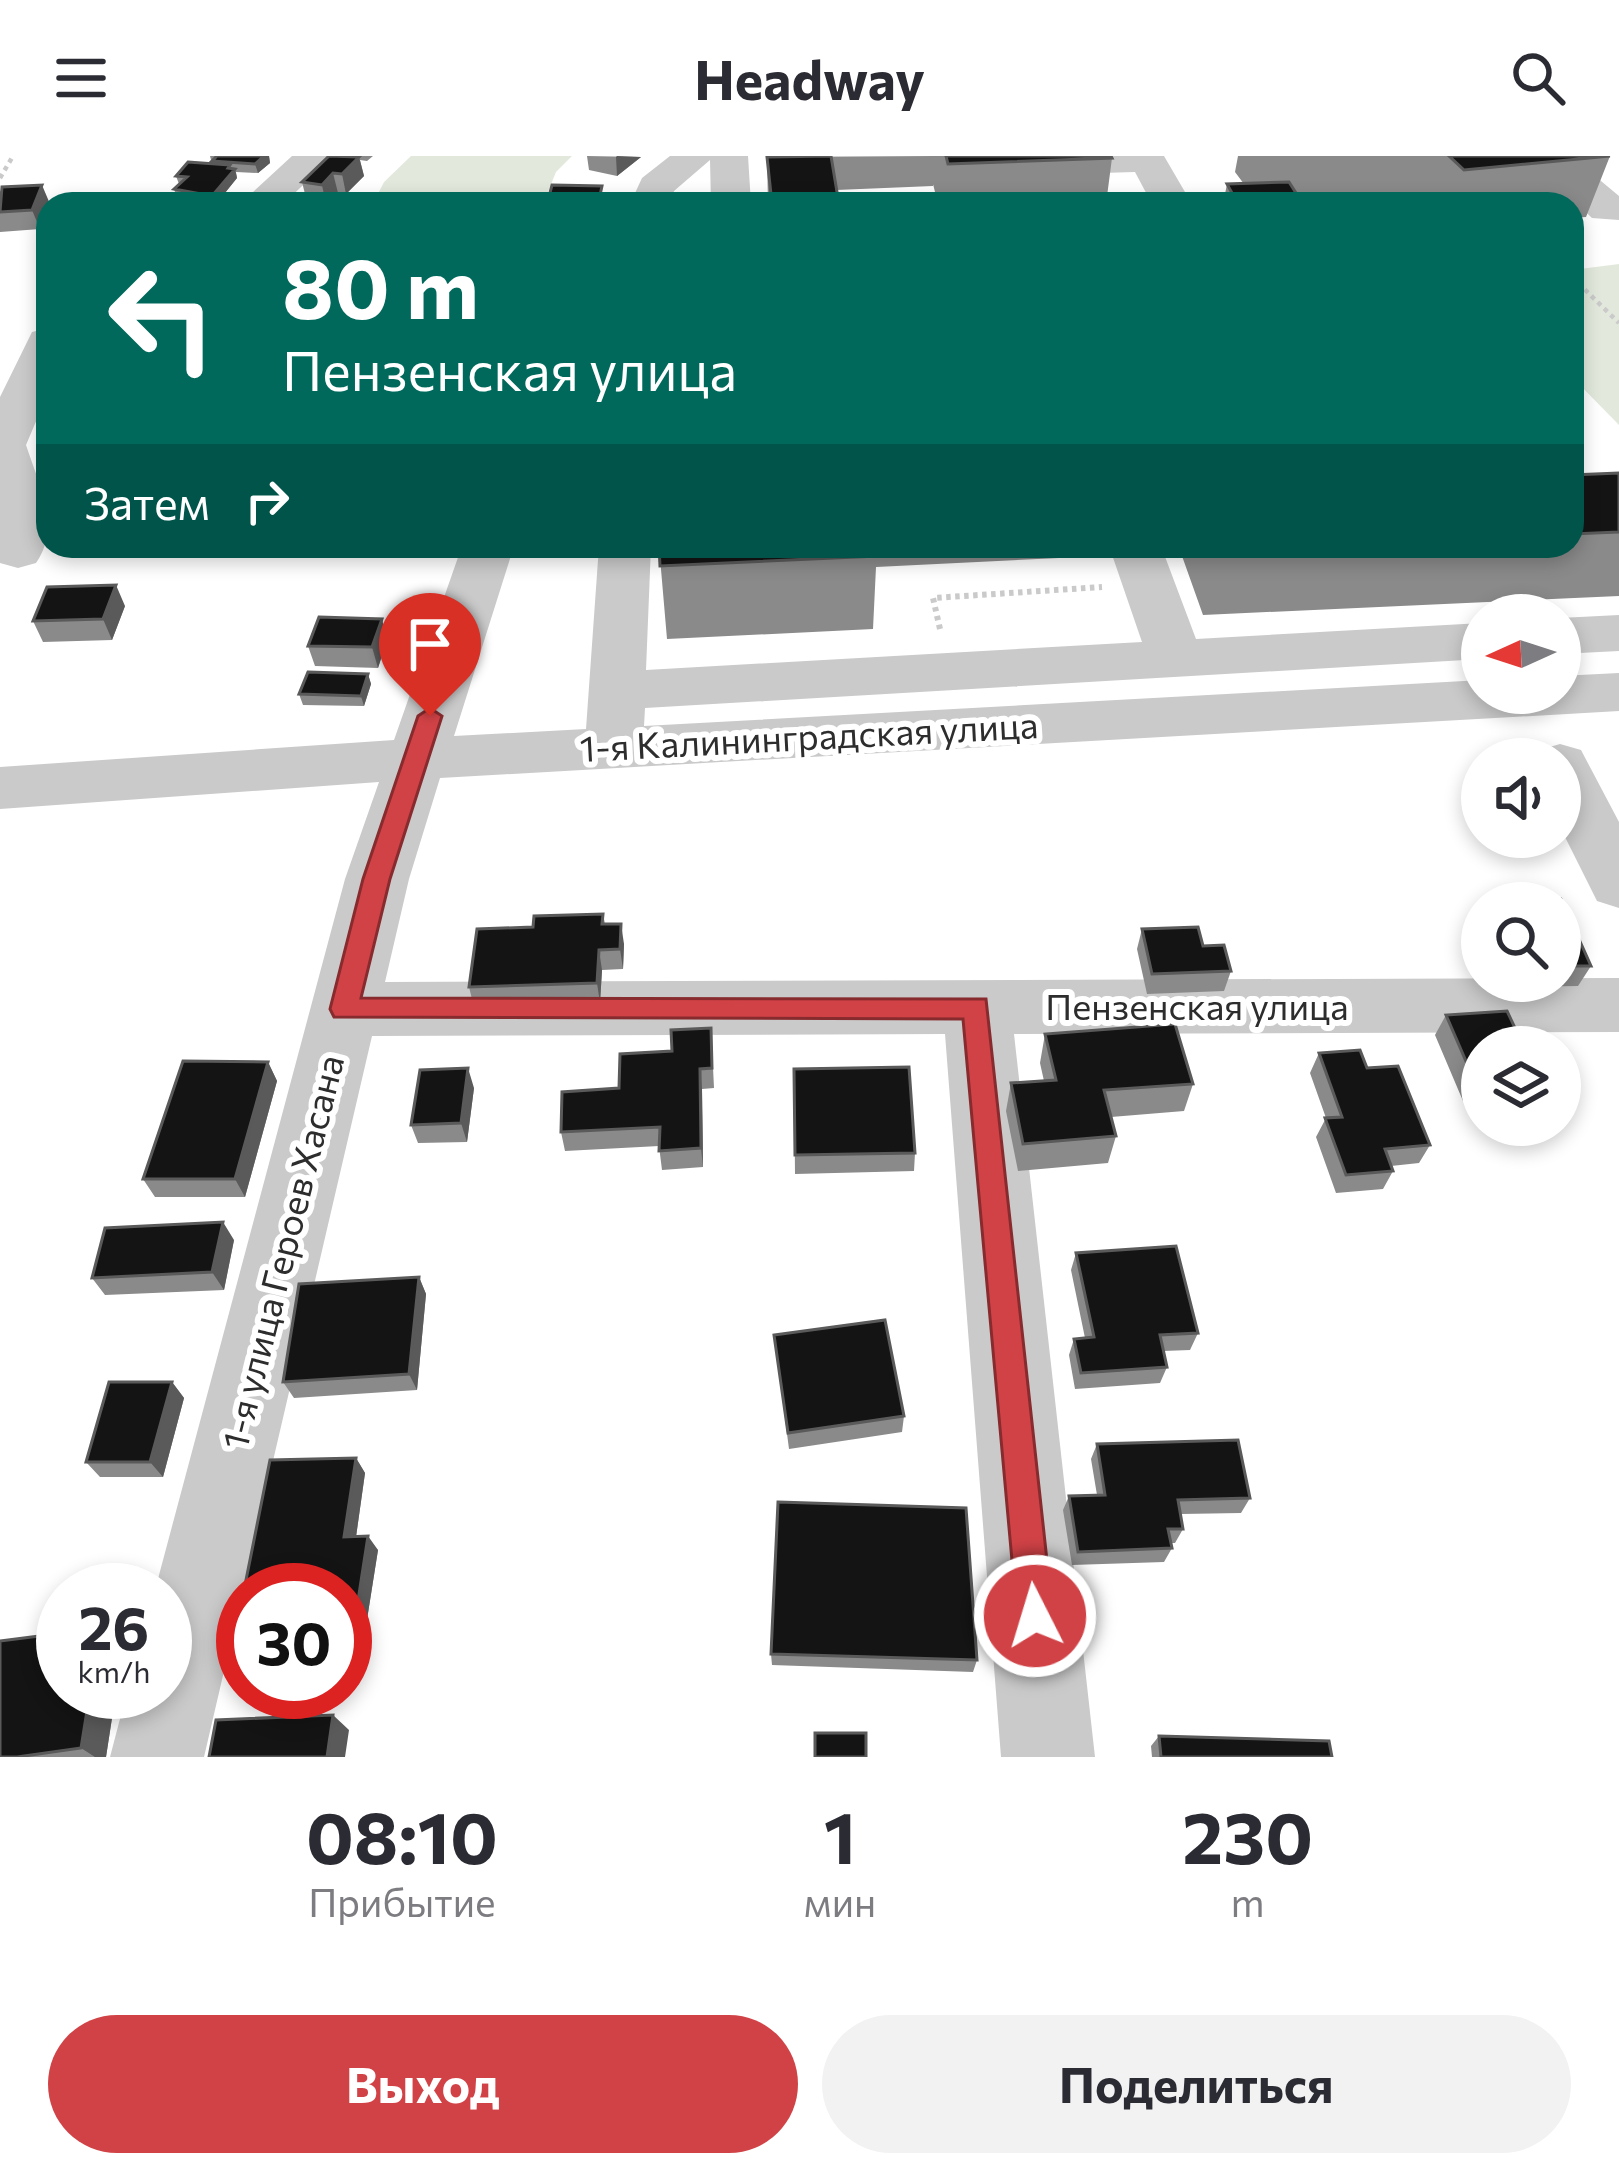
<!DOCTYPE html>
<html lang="ru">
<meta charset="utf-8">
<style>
:root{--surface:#fff;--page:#f2f2f3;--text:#2b2b33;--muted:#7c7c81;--accent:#d14246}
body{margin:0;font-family:Commissioner,sans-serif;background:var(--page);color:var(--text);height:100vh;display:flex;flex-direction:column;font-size:45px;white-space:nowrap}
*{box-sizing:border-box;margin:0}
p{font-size:39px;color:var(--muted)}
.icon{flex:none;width:66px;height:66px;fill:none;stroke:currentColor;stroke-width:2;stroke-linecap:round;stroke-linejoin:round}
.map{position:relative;height:1601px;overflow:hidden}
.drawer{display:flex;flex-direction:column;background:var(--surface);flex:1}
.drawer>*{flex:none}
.top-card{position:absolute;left:36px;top:36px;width:1548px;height:366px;border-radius:36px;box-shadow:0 6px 18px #0003;background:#00695c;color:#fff;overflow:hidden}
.needle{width:78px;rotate:267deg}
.fabs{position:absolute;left:1461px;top:438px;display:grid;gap:24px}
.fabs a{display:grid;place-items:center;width:120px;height:120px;border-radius:50%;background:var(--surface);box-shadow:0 6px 18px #0003;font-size:60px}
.speed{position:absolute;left:36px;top:1407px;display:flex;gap:24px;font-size:60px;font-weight:700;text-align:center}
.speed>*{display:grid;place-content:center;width:156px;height:156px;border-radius:50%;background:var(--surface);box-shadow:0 6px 18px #0003;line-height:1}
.speed small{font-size:30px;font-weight:400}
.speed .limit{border:18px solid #d22;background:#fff;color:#111}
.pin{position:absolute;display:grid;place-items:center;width:102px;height:102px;color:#fff;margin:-123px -51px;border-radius:50% 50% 50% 0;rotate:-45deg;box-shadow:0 0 12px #0007}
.pin .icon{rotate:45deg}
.me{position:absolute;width:132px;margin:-66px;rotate:355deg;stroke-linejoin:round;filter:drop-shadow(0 0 9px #0008)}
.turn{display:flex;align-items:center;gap:42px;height:252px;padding:0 48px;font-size:54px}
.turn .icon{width:156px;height:156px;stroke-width:2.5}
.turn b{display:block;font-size:84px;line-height:102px}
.then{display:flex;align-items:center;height:114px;padding:0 48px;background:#0003;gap:24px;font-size:45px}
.eta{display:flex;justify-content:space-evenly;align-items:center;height:204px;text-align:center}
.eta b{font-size:72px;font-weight:700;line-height:84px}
.button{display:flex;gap:24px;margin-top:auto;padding:24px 48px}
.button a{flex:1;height:138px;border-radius:72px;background:var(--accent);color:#fff;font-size:48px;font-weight:700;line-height:138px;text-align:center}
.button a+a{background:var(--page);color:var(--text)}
header{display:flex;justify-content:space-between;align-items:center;height:156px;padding:0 48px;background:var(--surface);font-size:54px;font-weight:700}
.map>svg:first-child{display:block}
.green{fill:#e2e9dc}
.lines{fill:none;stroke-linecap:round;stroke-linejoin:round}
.path-far1{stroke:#cacaca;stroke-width:4.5;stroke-dasharray:4.5 4.5;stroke-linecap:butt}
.path{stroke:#cacaca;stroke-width:6;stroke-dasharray:4.5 4.5;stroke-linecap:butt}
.minor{fill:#cacaca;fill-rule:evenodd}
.wall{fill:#8a8a8a}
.shaded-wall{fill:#5a5a5a}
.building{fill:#141414;stroke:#5a5a5a;stroke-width:3}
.route{fill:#d14246;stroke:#882b2e;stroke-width:3}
.labels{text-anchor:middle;stroke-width:12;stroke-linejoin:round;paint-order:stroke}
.street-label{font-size:36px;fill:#2d2d2d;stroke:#fff}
</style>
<header><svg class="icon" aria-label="menu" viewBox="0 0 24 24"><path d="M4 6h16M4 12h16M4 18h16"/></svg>Headway<svg class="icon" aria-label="search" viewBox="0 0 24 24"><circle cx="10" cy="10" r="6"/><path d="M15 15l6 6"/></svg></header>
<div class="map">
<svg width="1619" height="1601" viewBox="0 0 1619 1601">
<rect width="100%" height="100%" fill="#fff"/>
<path class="green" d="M 411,0 L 572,0 L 556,16 L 543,48 L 373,48 L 384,26 Z
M 1619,108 L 1619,269 L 1572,221 L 1572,114 Z"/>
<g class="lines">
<path class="path-far1" d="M 0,22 L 13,0
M 1572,121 L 1619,167"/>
<path class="path" d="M 940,473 L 933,442 L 1102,431"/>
<path class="minor" d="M 292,0 L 334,0 L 283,48 L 240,48 Z
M 670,0 L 748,0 L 751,48 L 711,48 L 710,4 L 674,35 L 670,48 L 630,48 L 642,22 Z
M 974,0 L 1164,0 L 1192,48 L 1152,48 L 1135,16 L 999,20 L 985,17 Z
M 1377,0 L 1418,0 L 1423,6 L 1571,0 L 1619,40 L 1619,64 L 1592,62 L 1545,17 L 1414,30 L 1400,26 Z
M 48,172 L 48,237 L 26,289 C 38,327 62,370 36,407 L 18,412 L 0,407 L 0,241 L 32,176 Z
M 462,390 L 514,390 L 454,580 L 586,573 L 599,390 L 651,390 L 646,514 L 1142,486 L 1109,390 L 1161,390 L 1196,483 L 1482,467 L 1482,503 L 645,552 L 644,570 L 1482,524 L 1482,537 L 1560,537 L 1560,520 L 1619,517 L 1619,555 L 440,622 L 409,723 L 385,826 L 1619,822 L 1619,876 L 1014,878 L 1095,1601 L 1001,1601 L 945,878 L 372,880 L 204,1601 L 110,1601 L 127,1536 L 165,1536 L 165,1434 L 155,1434 L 345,723 L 379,626 L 0,653 L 0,611 L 394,584 Z
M 1619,459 L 1619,495 L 1560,498 L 1560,462 Z
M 1560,588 L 1581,594 L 1619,666 L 1619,752 L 1597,745 L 1560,671 L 1560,603 L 1534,603 L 1539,594 Z"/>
</g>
<path class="wall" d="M 210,0 L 269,0 L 270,7 L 258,17 L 236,16 L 237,22 L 216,48 L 205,48 L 177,42 L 174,33 L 179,28 L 176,20 L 213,8 L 213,4 L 211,4 Z
M 329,0 L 373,0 L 367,5 L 360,4 L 364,20 L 346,38 L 338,37 L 327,48 L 307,46 L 302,26 Z
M 587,0 L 641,1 L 617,20 L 589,14 Z
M 935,0 L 933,30 L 836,34 L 839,48 L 768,48 L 767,1 Z
M 935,0 L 1111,0 L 1112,2 L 1106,48 L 938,48 L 933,28 Z
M 1238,0 L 1610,0 L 1586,61 L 1572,62 L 1572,48 L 1418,48 L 1407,37 L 1302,47 L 1303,48 L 1223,48 L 1227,28 L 1244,28 L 1235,16 Z
M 0,35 L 50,48 L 40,73 L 0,76 Z
M 1619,317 L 1619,440 L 1203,459 L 1182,400 L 1185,390 L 1572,390 L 1572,319 Z
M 659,390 L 1061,390 L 1059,402 L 876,411 L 873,473 L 667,483 Z
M 125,450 L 112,484 L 43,486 L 33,465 Z
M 387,484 L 378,512 L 315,510 L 308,490 Z
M 368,518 L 371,528 L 364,550 L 303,549 L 299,538 Z
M 1561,743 L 1591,810 L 1578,830 L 1505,831 L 1503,825 L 1560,825 L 1560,747 L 1489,747 L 1490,745 Z
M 603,758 L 605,768 L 624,788 L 623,813 L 602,814 L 600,847 L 474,851 L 469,831 L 533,771 Z
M 1142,773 L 1203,790 L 1231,815 L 1224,835 L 1147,838 L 1137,793 Z
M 1446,859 L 1482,891 L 1482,944 L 1463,945 L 1435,879 Z
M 1045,878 L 1193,928 L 1184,955 L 1111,961 L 1116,980 L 1108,1007 L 1018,1015 L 1006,955 L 1011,927 L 1044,925 L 1040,907 Z
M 712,891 L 714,932 L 702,933 L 703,1011 L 662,1014 L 659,990 L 565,995 L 561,976 L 619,932 Z
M 1319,897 L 1367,912 L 1430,989 L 1419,1007 L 1391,1010 L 1393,1015 L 1383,1033 L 1336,1037 L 1316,981 L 1326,962 L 1310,917 Z
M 268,906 L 277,925 L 245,1041 L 155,1041 L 143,1023 Z
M 794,913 L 915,997 L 914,1015 L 795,1018 Z
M 474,932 L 467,986 L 418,987 L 411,969 Z
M 234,1084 L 224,1134 L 105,1139 L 92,1122 Z
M 1076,1097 L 1198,1177 L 1190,1194 L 1163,1195 L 1167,1211 L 1160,1227 L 1075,1233 L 1069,1199 L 1074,1183 L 1085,1182 L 1071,1114 Z
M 419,1121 L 426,1138 L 417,1234 L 294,1242 L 283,1226 Z
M 774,1179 L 904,1260 L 902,1276 L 789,1293 Z
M 172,1226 L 184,1242 L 163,1321 L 100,1321 L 86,1306 Z
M 1097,1288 L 1250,1342 L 1241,1357 L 1181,1358 L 1183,1373 L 1175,1387 L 1171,1387 L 1172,1392 L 1164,1406 L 1072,1409 L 1063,1354 L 1069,1340 L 1097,1339 L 1091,1303 Z
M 356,1302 L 365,1317 L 356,1381 L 378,1394 L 365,1476 L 345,1477 L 345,1434 Z
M 771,1498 L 977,1504 L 973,1516 L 772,1509 Z
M 63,1536 L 116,1536 L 106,1601 L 0,1601 Z
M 1159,1580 L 1332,1601 L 1152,1601 L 1151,1590 Z"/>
<path class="shaded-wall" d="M 264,0 L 269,0 L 270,7 L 258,17 L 255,8 Z
M 617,0 L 641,1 L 617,20 L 616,1 Z
M 359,1 L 364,20 L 346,38 L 342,18 Z
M 230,9 L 232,16 L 235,13 L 237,22 L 216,48 L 214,48 L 212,40 Z
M 333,17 L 338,37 L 326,48 L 322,29 Z
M 42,29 L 50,48 L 48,48 L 40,73 L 32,54 Z
M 116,429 L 125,450 L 112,484 L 103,463 Z
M 382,463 L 387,484 L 378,512 L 372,491 Z
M 368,518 L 371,528 L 364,550 L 361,540 Z
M 621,768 L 624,788 L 623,813 L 620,793 Z
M 599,794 L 602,814 L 600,847 L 597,827 Z
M 268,906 L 277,925 L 245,1041 L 235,1023 Z
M 468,912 L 474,932 L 467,986 L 461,967 Z
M 700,913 L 702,933 L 703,1011 L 701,992 Z
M 223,1066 L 234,1084 L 224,1134 L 212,1116 Z
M 419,1121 L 426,1138 L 417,1234 L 409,1218 Z
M 172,1226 L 184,1242 L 163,1321 L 150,1306 Z
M 356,1302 L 365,1317 L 354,1395 L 344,1381 Z
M 368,1380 L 378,1394 L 365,1476 L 355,1464 Z
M 90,1536 L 116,1536 L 106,1601 L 95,1601 L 81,1592 Z
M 333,1559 L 349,1574 L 345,1601 L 327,1601 Z"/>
<path class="building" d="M 217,0 L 264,0 L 255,8 L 212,5 Z
M 329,0 L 359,1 L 342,18 L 333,17 L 322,29 L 302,26 Z
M 831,0 L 839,48 L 772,48 L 767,1 Z
M 946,0 L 1111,0 L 1112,2 L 948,8 Z
M 1449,0 L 1610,0 L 1464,14 Z
M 188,6 L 230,9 L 228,12 L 235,13 L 212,40 L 174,33 L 187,21 L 176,20 Z
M 1289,26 L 1303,48 L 1238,48 L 1227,28 Z
M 42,29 L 32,54 L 0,56 L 2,31 Z
M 552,29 L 602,30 L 598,48 L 547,48 Z
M 1619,317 L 1619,376 L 1572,378 L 1572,319 Z
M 659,390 L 874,390 L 876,400 L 660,410 Z
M 1219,390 L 1285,390 L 1220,393 Z
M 116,429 L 103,463 L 33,465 L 47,431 Z
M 319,461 L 382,463 L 372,491 L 308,490 Z
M 308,516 L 368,518 L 361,540 L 299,538 Z
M 1561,743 L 1591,810 L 1560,810 L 1560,747 L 1491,747 L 1490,745 Z
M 603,758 L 602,768 L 621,768 L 620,793 L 599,794 L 597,827 L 469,831 L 477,773 L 533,771 L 534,760 Z
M 1198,771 L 1203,790 L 1224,789 L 1231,815 L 1152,818 L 1142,773 Z
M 1507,855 L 1524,891 L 1482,891 L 1482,925 L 1475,926 L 1446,859 Z
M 1175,868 L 1193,928 L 1104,934 L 1116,980 L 1023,988 L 1011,927 L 1056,924 L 1045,878 Z
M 711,872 L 712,912 L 700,913 L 701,992 L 659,995 L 660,971 L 561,976 L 562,936 L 619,932 L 620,898 L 672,895 L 671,874 Z
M 1360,894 L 1367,912 L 1398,910 L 1430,989 L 1385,993 L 1393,1015 L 1346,1019 L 1325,962 L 1342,961 L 1319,897 Z
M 183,905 L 268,906 L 235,1023 L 143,1023 Z
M 909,911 L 915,997 L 795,999 L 794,913 Z
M 468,912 L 461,967 L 411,969 L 420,914 Z
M 223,1066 L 212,1116 L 92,1122 L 105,1072 Z
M 1176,1090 L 1198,1177 L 1160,1179 L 1167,1211 L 1081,1217 L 1074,1183 L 1094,1181 L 1076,1097 Z
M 419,1121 L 409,1218 L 283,1226 L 299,1128 Z
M 885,1164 L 904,1260 L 788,1277 L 774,1179 Z
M 109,1226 L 172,1226 L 150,1306 L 86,1306 Z
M 1238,1284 L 1250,1342 L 1178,1344 L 1183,1373 L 1168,1373 L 1172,1392 L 1078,1396 L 1069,1340 L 1105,1339 L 1097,1288 Z
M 356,1302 L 344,1381 L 368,1380 L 355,1464 L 345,1464 L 345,1434 L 244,1434 L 270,1304 Z
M 778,1346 L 966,1352 L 977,1504 L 771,1498 Z
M 243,1439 L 243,1467 L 237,1467 Z
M 63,1477 L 63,1536 L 90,1536 L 81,1592 L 17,1601 L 0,1601 L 0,1485 Z
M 333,1559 L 327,1601 L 209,1601 L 216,1564 Z
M 815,1577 L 866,1577 L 866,1601 L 815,1601 Z
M 1159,1580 L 1329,1585 L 1332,1601 L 1161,1601 Z"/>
<path class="route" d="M 430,552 L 442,560 L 390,723 L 361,842 L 986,843 L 1053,1460 L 1048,1473 L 1035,1479 L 1022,1473 L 1017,1460 L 963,863 L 334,861 L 330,853 L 363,723 L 418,560 Z"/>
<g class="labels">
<g class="street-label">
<text transform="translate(809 581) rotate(-3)" y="13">1-я Калининградская улица</text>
<text x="1197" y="864">Пензенская улица</text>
<text transform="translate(283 1096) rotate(-76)" y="13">1-я улица Героев Хасана</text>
</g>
</g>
</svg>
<div class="fabs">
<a><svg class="needle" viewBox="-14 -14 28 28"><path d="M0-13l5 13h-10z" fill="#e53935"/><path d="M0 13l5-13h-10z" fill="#7c7c81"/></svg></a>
<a><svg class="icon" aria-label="sound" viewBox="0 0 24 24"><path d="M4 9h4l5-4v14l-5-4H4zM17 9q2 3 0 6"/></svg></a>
<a><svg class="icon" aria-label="search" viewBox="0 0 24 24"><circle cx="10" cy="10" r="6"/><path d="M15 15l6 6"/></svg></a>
<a><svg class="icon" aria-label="layers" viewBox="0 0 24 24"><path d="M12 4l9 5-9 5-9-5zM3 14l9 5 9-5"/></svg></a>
</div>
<div class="speed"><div>26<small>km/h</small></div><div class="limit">30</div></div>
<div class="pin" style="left:430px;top:560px;background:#d93025"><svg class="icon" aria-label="arrive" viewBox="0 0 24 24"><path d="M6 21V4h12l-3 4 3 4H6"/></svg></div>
<svg class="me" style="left:1035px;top:1460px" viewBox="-20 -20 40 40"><circle r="17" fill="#d14246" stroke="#fff" stroke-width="3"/><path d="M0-11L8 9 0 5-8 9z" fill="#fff"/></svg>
<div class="top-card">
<div class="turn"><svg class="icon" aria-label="left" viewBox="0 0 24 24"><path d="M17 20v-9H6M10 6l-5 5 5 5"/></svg><div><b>80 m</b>Пензенская улица</div></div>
<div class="then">Затем<svg class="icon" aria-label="right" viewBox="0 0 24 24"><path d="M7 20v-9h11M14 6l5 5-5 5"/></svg></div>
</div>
</div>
<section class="drawer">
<div class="eta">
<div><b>08:10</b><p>Прибытие</p></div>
<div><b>1</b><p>мин</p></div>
<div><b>230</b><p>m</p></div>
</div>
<div class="button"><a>Выход</a><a>Поделиться</a></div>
</section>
